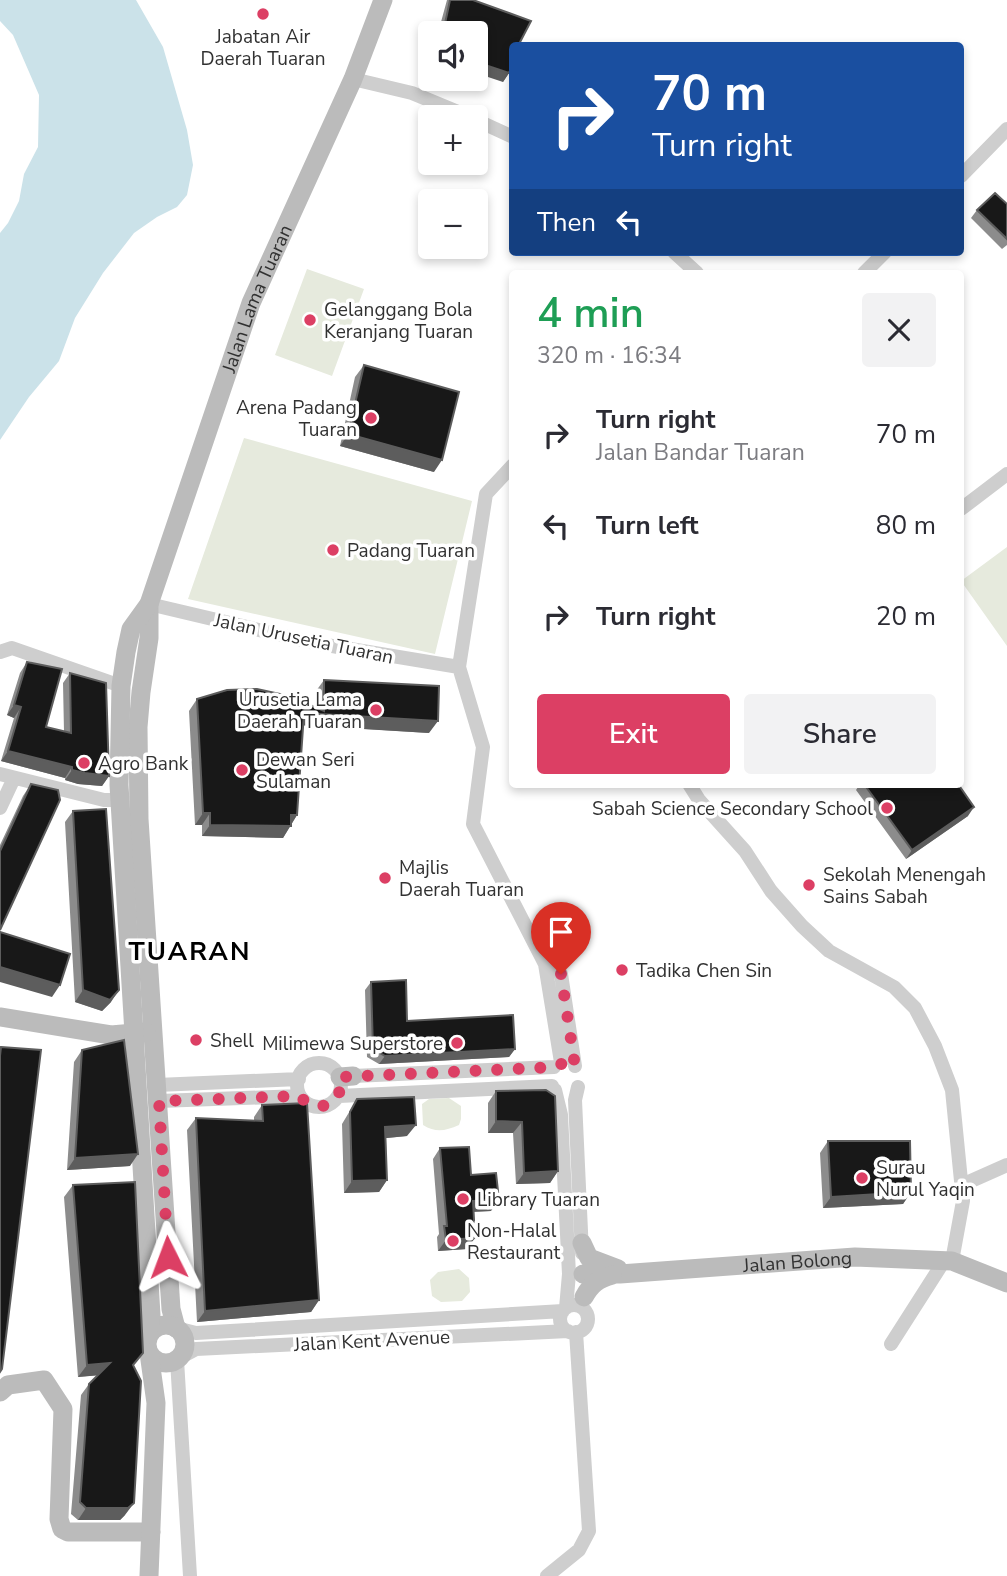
<!DOCTYPE html>
<meta charset="utf-8">
<style>
:root{--surface:#fff;--page:#f2f2f3;--text:#2b2b33;--muted:#7c7c81;--accent:#dc3f64}
body{margin:0;font-family:"Nunito Sans",sans-serif;background:var(--page);color:var(--text);height:100vh;display:flex;flex-direction:column;font-size:26px;white-space:nowrap}
*{box-sizing:border-box;margin:0}
p{font-size:23px;color:var(--muted)}
.icon{flex:none;width:38px;height:38px;fill:none;stroke:currentColor;stroke-width:2;stroke-linecap:round;stroke-linejoin:round}
.map{position:relative;flex:1;overflow:hidden}
.details{position:absolute;left:509px;top:270px;width:455px;height:518px;display:flex;flex-direction:column;background:var(--surface);border-radius:7px;box-shadow:0 4px 10px #0003}
.details>*{flex:none}
.hud{position:absolute;left:509px;top:42px;width:455px;height:214px;border-radius:7px;box-shadow:0 4px 10px #0003;background:#1a4fa0;color:#fff;overflow:hidden}
.fabs{position:absolute;left:418px;top:21px;display:grid;gap:14px}
.fabs a{display:grid;place-items:center;width:70px;height:70px;border-radius:7px;background:var(--surface);box-shadow:0 4px 10px #0003;font-size:35px}
.pin{position:absolute;display:grid;place-items:center;width:60px;height:60px;color:#fff;margin:-72px -30px;border-radius:50% 50% 50% 0;rotate:-45deg;box-shadow:0 0 7px #0007}
.pin .icon{rotate:45deg}
.me{position:absolute;width:77px;margin:-38px;rotate:357deg;stroke-linejoin:round;filter:drop-shadow(0 0 5px #0008)}
.turn{display:flex;align-items:center;gap:24px;height:147px;padding:0 28px;font-size:32px}
.turn .icon{width:91px;height:91px;stroke-width:2.5}
.turn b{display:block;font-size:49px;line-height:60px}
.then{display:flex;align-items:center;height:66px;padding:0 28px;background:#0003;gap:14px;font-size:26px}
.round{display:grid;place-items:center;flex:none;width:74px;height:74px;border-radius:7px;background:var(--page)}
.head{display:flex;align-items:center;justify-content:space-between;height:119px;padding:0 28px}
h1{font-size:42px;font-weight:600;line-height:52px;color:#1e9e55}
.action{display:flex;gap:14px;margin-top:auto;padding:14px 28px}
.action a{flex:1;height:80px;border-radius:7px;background:var(--accent);color:#fff;font-size:28px;font-weight:600;line-height:80px;text-align:center}
.action a+a{background:var(--page);color:var(--text)}
ul{padding:0;list-style:none}
li{display:flex;align-items:center;gap:21px;height:91px;padding:0 28px}
li div{flex:1}
li b{display:block;font-size:26px}
li em{font-style:normal}
.map>svg:first-child{display:block}
.park{fill:#e6eadd}
.water{fill:#cbe2e9}
.lines{fill:none;stroke-linecap:round;stroke-linejoin:round}
.street{stroke:#cecece;stroke-width:14}
.secondary{stroke:#bbb;stroke-width:19}
.wall{fill:#8c8c8c}
.shaded-wall{fill:#5d5d5d}
.building{fill:#181818;stroke:#5d5d5d;stroke-width:2}
.route{stroke:#dc3f64;stroke-width:12;stroke-dasharray:0 21.6}
.poi-dot{fill:#dc3f64;stroke:#fff;stroke-width:2.5}
.labels{text-anchor:middle;stroke-width:7;stroke-linejoin:round;paint-order:stroke}
.poi-label{font-size:19px;fill:#313131;stroke:#fff;text-anchor:start}
.street-label{font-size:19px;fill:#313131;stroke:#fff}
.district-label{font-size:26px;font-weight:bold;letter-spacing:2px;fill:#000;stroke:#fff}
</style>
<div class="map">
<svg width="1007" height="1576" viewBox="0 0 1007 1576">
<rect width="100%" height="100%" fill="#fff"/>
<path class="park" d="M 307,269 L 364,289 L 332,376 L 275,355 Z
M 244,438 L 472,501 L 435,654 L 188,599 Z
M 1007,547 L 1007,646 L 961,581 Z
M 449,1098 L 461,1106 L 461,1119 L 459,1125 C 445,1131 436,1133 423,1125 L 422,1104 L 429,1099 Z
M 459,1269 L 469,1278 L 470,1292 L 462,1301 L 441,1302 L 432,1296 L 430,1280 L 438,1272 Z"/>
<path class="water" d="M 0,0 L 136,0 L 163,47 L 187,130 L 193,165 L 187,195 L 177,207 L 157,217 L 134,233 L 103,273 L 75,318 L 59,361 L 29,397 L 0,440 L 0,233 L 8,223 L 19,201 L 24,174 L 38,147 L 39,95 L 13,35 L 0,21 Z"/>
<g class="lines">
<path class="street" d="M 353,79 L 412,93 L 470,117
M 476,120 L 513,137
M 961,176 L 1007,129
M 674,252 L 697,273
M 864,273 L 885,252
M 513,465 L 486,494 L 459,667 L 483,747 L 473,824 L 545,964 L 561,1062
M 961,509 L 1007,474
M 149,604 L 314,643 L 459,667
M 0,652 L 12,648 L 121,686
M 0,774 L 104,800 L 120,800
M 689,784 L 699,800 L 745,851 L 771,891 L 802,926 L 829,951 L 894,987 L 915,1008 L 935,1046 L 952,1090 L 963,1201 L 952,1261
M 0,808 L 14,778
M 545,964 L 561,974 L 575,1066
M297 1085a22 22 0 1 1 44 0a22 22 0 1 1-44 0Z
M 353,1076 L 554,1067
M 157,1085 L 299,1079
M 578,1087 L 575,1100 L 582,1253
M 555,1090 L 561,1115 L 569,1274 L 566,1308
M 339,1096 L 552,1086
M 159,1101 L 300,1096
M 962,1185 L 1007,1165
M560 1319a14 14 0 1 1 28 0a14 14 0 1 1-28 0Z
M 176,1328 L 196,1333 L 563,1311
M 891,1344 L 944,1261
M 179,1358 L 196,1349 L 568,1331
M 177,1360 L 190,1576
M 547,1576 L 579,1550 L 589,1531 L 576,1332"/>
<g class="secondary">
<path d="M 149,604 L 149,638 L 141,692 L 138,727 L 139,819 L 171,1309 L 176,1328"/>
<path d="M 0,1017 L 111,1035 L 146,1032"/>
<path d="M 340,1077 L 353,1076"/>
<path d="M 582,1243 L 589,1258 L 618,1269"/>
<path id="s1" d="M 583,1274 L 620,1274 L 855,1257 L 952,1261 L 1007,1283"/>
<path d="M 584,1297 C 591,1284 598,1279 612,1275"/>
<circle cx="166" cy="1344" r="19"/>
<path id="s2" d="M 147,1340 L 151,1315 L 119,785 L 121,686 L 126,652 L 131,629 L 149,604 L 251,303 L 353,79 L 383,0"/>
<path d="M 0,1392 L 8,1385 L 44,1380 L 63,1409 L 59,1519 L 62,1529 L 68,1532 L 151,1532"/>
<path d="M 149,1576 L 156,1403 L 149,1353"/>
</g>
</g>
<path class="wall" d="M 447,0 L 473,0 L 513,46 L 509,73 L 503,82 L 476,33 L 438,33 Z
M 1007,204 L 1007,245 L 1002,249 L 971,218 L 977,210 Z
M 364,365 L 434,472 L 340,446 L 355,377 Z
M 27,662 L 46,727 L 64,732 L 63,683 L 70,673 L 109,776 L 102,786 L 78,784 L 65,780 L 65,778 L 1,761 L 14,718 L 7,715 L 20,673 Z
M 324,680 L 429,733 L 303,725 L 297,815 L 283,838 L 202,836 L 202,825 L 195,825 L 189,711 L 197,699 L 316,708 L 316,691 Z
M 31,784 L 0,930 L 0,845 L 23,796 Z
M 860,784 L 958,784 L 968,816 L 906,859 L 856,790 Z
M 73,811 L 111,1002 L 102,1011 L 75,1002 L 65,822 Z
M 371,982 L 407,1021 L 515,1049 L 509,1057 L 379,1064 L 367,1057 L 365,990 Z
M 82,1050 L 130,1166 L 67,1170 L 74,1062 Z
M 546,1090 L 558,1171 L 550,1183 L 516,1184 L 513,1133 L 488,1133 L 488,1103 L 496,1091 Z
M 357,1099 L 407,1136 L 386,1138 L 387,1180 L 379,1192 L 344,1193 L 342,1124 Z
M 262,1105 L 319,1300 L 311,1312 L 197,1322 L 187,1130 L 196,1118 L 254,1121 L 254,1117 Z
M 828,1141 L 911,1192 L 903,1204 L 823,1208 L 820,1153 Z
M 440,1148 L 471,1175 L 491,1211 L 474,1212 L 467,1249 L 438,1251 L 437,1237 L 439,1234 L 433,1159 Z
M 73,1185 L 134,1366 L 125,1515 L 120,1520 L 78,1520 L 71,1514 L 81,1395 L 89,1384 L 98,1375 L 78,1377 L 64,1197 Z"/>
<path class="shaded-wall" d="M 476,62 L 509,73 L 503,82 L 476,73 Z
M 348,434 L 442,460 L 434,472 L 340,446 Z
M 14,705 L 21,707 L 14,718 L 7,715 Z
M 304,713 L 438,721 L 429,733 L 296,725 Z
M 8,751 L 72,767 L 65,778 L 1,761 Z
M 72,770 L 109,776 L 102,786 L 78,784 L 65,780 Z
M 974,807 L 968,816 L 906,859 L 912,850 Z
M 203,813 L 210,813 L 202,825 L 195,825 Z
M 291,815 L 297,815 L 283,838 L 202,836 L 210,825 Z
M 0,967 L 60,985 L 52,997 L 0,982 Z
M 83,990 L 119,990 L 111,1002 L 102,1011 L 75,1002 Z
M 515,1049 L 509,1057 L 379,1064 L 385,1056 Z
M 496,1121 L 522,1122 L 513,1133 L 488,1133 Z
M 416,1125 L 407,1136 L 377,1139 L 385,1127 Z
M 138,1154 L 130,1166 L 67,1170 L 75,1158 Z
M 558,1171 L 550,1183 L 516,1184 L 524,1173 Z
M 387,1180 L 379,1192 L 344,1193 L 352,1181 Z
M 911,1192 L 903,1204 L 823,1208 L 831,1197 Z
M 499,1200 L 491,1211 L 465,1212 L 473,1201 Z
M 475,1238 L 467,1249 L 438,1251 L 446,1240 Z
M 319,1300 L 311,1312 L 197,1322 L 205,1311 Z
M 110,1363 L 102,1375 L 78,1377 L 87,1365 Z
M 134,1503 L 125,1515 L 120,1520 L 78,1520 L 86,1508 Z"/>
<path class="building" d="M 450,0 L 473,0 L 531,21 L 518,46 L 513,46 L 513,64 L 509,73 L 476,62 L 476,33 L 443,33 Z
M 995,193 L 1007,204 L 1007,239 L 977,210 Z
M 364,365 L 459,392 L 442,460 L 348,434 Z
M 27,662 L 62,669 L 46,727 L 71,733 L 70,673 L 106,683 L 109,776 L 85,773 L 72,770 L 72,767 L 8,751 L 21,707 L 14,705 Z
M 324,680 L 439,686 L 438,721 L 304,713 L 297,815 L 291,815 L 291,826 L 210,825 L 210,813 L 203,813 L 197,699 L 227,690 L 257,689 L 289,696 L 324,711 Z
M 31,784 L 58,790 L 60,800 L 0,930 L 0,851 Z
M 864,784 L 958,784 L 974,807 L 912,850 Z
M 106,809 L 119,990 L 110,1000 L 83,990 L 73,811 Z
M 0,932 L 70,954 L 60,985 L 0,967 Z
M 406,980 L 407,1021 L 513,1015 L 515,1049 L 385,1056 L 373,1049 L 371,982 Z
M 124,1040 L 138,1154 L 75,1158 L 82,1050 Z
M 1,1047 L 41,1050 L 2,1369 L 0,1372 L 0,1056 Z
M 546,1090 L 555,1096 L 558,1171 L 524,1173 L 522,1122 L 496,1121 L 496,1091 Z
M 414,1097 L 416,1125 L 385,1127 L 387,1180 L 352,1181 L 350,1112 L 357,1099 Z
M 307,1103 L 319,1300 L 205,1311 L 196,1118 L 263,1121 L 262,1105 Z
M 828,1141 L 910,1141 L 911,1192 L 831,1197 Z
M 469,1147 L 471,1175 L 496,1173 L 499,1200 L 473,1201 L 475,1238 L 446,1240 L 444,1226 L 447,1226 L 440,1148 Z
M 135,1182 L 143,1353 L 133,1365 L 141,1381 L 134,1503 L 128,1508 L 86,1508 L 80,1502 L 89,1384 L 110,1363 L 87,1365 L 73,1185 Z"/>
<g class="lines">
<path class="route" d="M 168,1257 L 159,1101 L 300,1096 C 316,1117 346,1103 340,1077 L 554,1067 L 566,1062 L 575,1066 L 561,974"/>
</g>
<g class="poi-dot">
<circle cx="263" cy="14" r="7"/>
<circle cx="310" cy="320" r="7"/>
<circle cx="371" cy="418" r="7"/>
<circle cx="333" cy="550" r="7"/>
<circle cx="376" cy="710" r="7"/>
<circle cx="84" cy="763" r="7"/>
<circle cx="242" cy="770" r="7"/>
<circle cx="887" cy="808" r="7"/>
<circle cx="385" cy="878" r="7"/>
<circle cx="809" cy="885" r="7"/>
<circle cx="622" cy="970" r="7"/>
<circle cx="196" cy="1040" r="7"/>
<circle cx="457" cy="1043" r="7"/>
<circle cx="862" cy="1178" r="7"/>
<circle cx="463" cy="1199" r="7"/>
<circle cx="453" cy="1241" r="7"/>
</g>
<g class="labels">
<g class="poi-label">
<text x="263" y="43" text-anchor="middle">Jabatan Air<tspan x="263" dy="22">Daerah Tuaran</tspan></text>
<text x="324" y="316">Gelanggang Bola<tspan x="324" dy="22">Keranjang Tuaran</tspan></text>
<text x="357" y="414" text-anchor="end">Arena Padang<tspan x="357" dy="22">Tuaran</tspan></text>
<text x="347" y="557">Padang Tuaran</text>
<text x="362" y="706" text-anchor="end">Urusetia Lama<tspan x="362" dy="22">Daerah Tuaran</tspan></text>
<text x="256" y="766">Dewan Seri<tspan x="256" dy="22">Sulaman</tspan></text>
<text x="98" y="770">Agro Bank</text>
<text x="873" y="815" text-anchor="end">Sabah Science Secondary School</text>
<text x="399" y="874">Majlis<tspan x="399" dy="22">Daerah Tuaran</tspan></text>
<text x="823" y="881">Sekolah Menengah<tspan x="823" dy="22">Sains Sabah</tspan></text>
<text x="636" y="977">Tadika Chen Sin</text>
<text x="210" y="1047">Shell</text>
<text x="443" y="1050" text-anchor="end">Milimewa Superstore</text>
<text x="876" y="1174">Surau<tspan x="876" dy="22">Nurul Yaqin</tspan></text>
<text x="477" y="1206">Library Tuaran</text>
<text x="467" y="1237">Non-Halal<tspan x="467" dy="22">Restaurant</tspan></text>
</g>
<g class="street-label">
<text dy="7" stroke="none"><textPath href="#s2" startOffset="1068">Jalan Lama Tuaran</textPath></text>
<text transform="translate(304 638) rotate(12)" y="7">Jalan Urusetia Tuaran</text>
<text dy="7" stroke="none"><textPath href="#s1" startOffset="215">Jalan Bolong</textPath></text>
<text transform="translate(372 1340) rotate(-3)" y="7">Jalan Kent Avenue</text>
</g>
<g class="district-label">
<text x="190" y="960">TUARAN</text>
</g>
</g>
</svg>
<div class="fabs">
<a><svg class="icon" aria-label="sound" viewBox="0 0 24 24"><path d="M4 9h4l5-4v14l-5-4H4zM17 9q2 3 0 6"/></svg></a>
<a>+</a>
<a>−</a>
</div>
<div class="pin" style="left:561px;top:974px;background:#d93025"><svg class="icon" aria-label="arrive" viewBox="0 0 24 24"><path d="M6 21V4h12l-3 4 3 4H6"/></svg></div>
<svg class="me" style="left:168px;top:1257px" viewBox="-20 -20 40 40"><path d="M0-17L14 15 0 8-14 15z" fill="#dc3f64" stroke="#fff" stroke-width="4"/></svg>
<div class="hud">
<div class="turn"><svg class="icon" aria-label="right" viewBox="0 0 24 24"><path d="M7 20v-9h11M14 6l5 5-5 5"/></svg><div><b>70 m</b>Turn right</div></div>
<div class="then">Then<svg class="icon" aria-label="left" viewBox="0 0 24 24"><path d="M17 20v-9H6M10 6l-5 5 5 5"/></svg></div>
</div>
<section class="details">
<div class="head"><div><h1>4 min</h1><p>320 m · 16:34</p></div><a class="round"><svg class="icon" aria-label="close" viewBox="0 0 24 24"><path d="M6 6l12 12M18 6L6 18"/></svg></a></div>
<ul>
<li><svg class="icon" aria-label="right" viewBox="0 0 24 24"><path d="M7 20v-9h11M14 6l5 5-5 5"/></svg><div><b>Turn right</b><p>Jalan Bandar Tuaran</p></div><em>70 m</em></li>
<li><svg class="icon" aria-label="left" viewBox="0 0 24 24"><path d="M17 20v-9H6M10 6l-5 5 5 5"/></svg><div><b>Turn left</b></div><em>80 m</em></li>
<li><svg class="icon" aria-label="right" viewBox="0 0 24 24"><path d="M7 20v-9h11M14 6l5 5-5 5"/></svg><div><b>Turn right</b></div><em>20 m</em></li>
</ul>
<div class="action"><a>Exit</a><a>Share</a></div>
</section>
</div>
